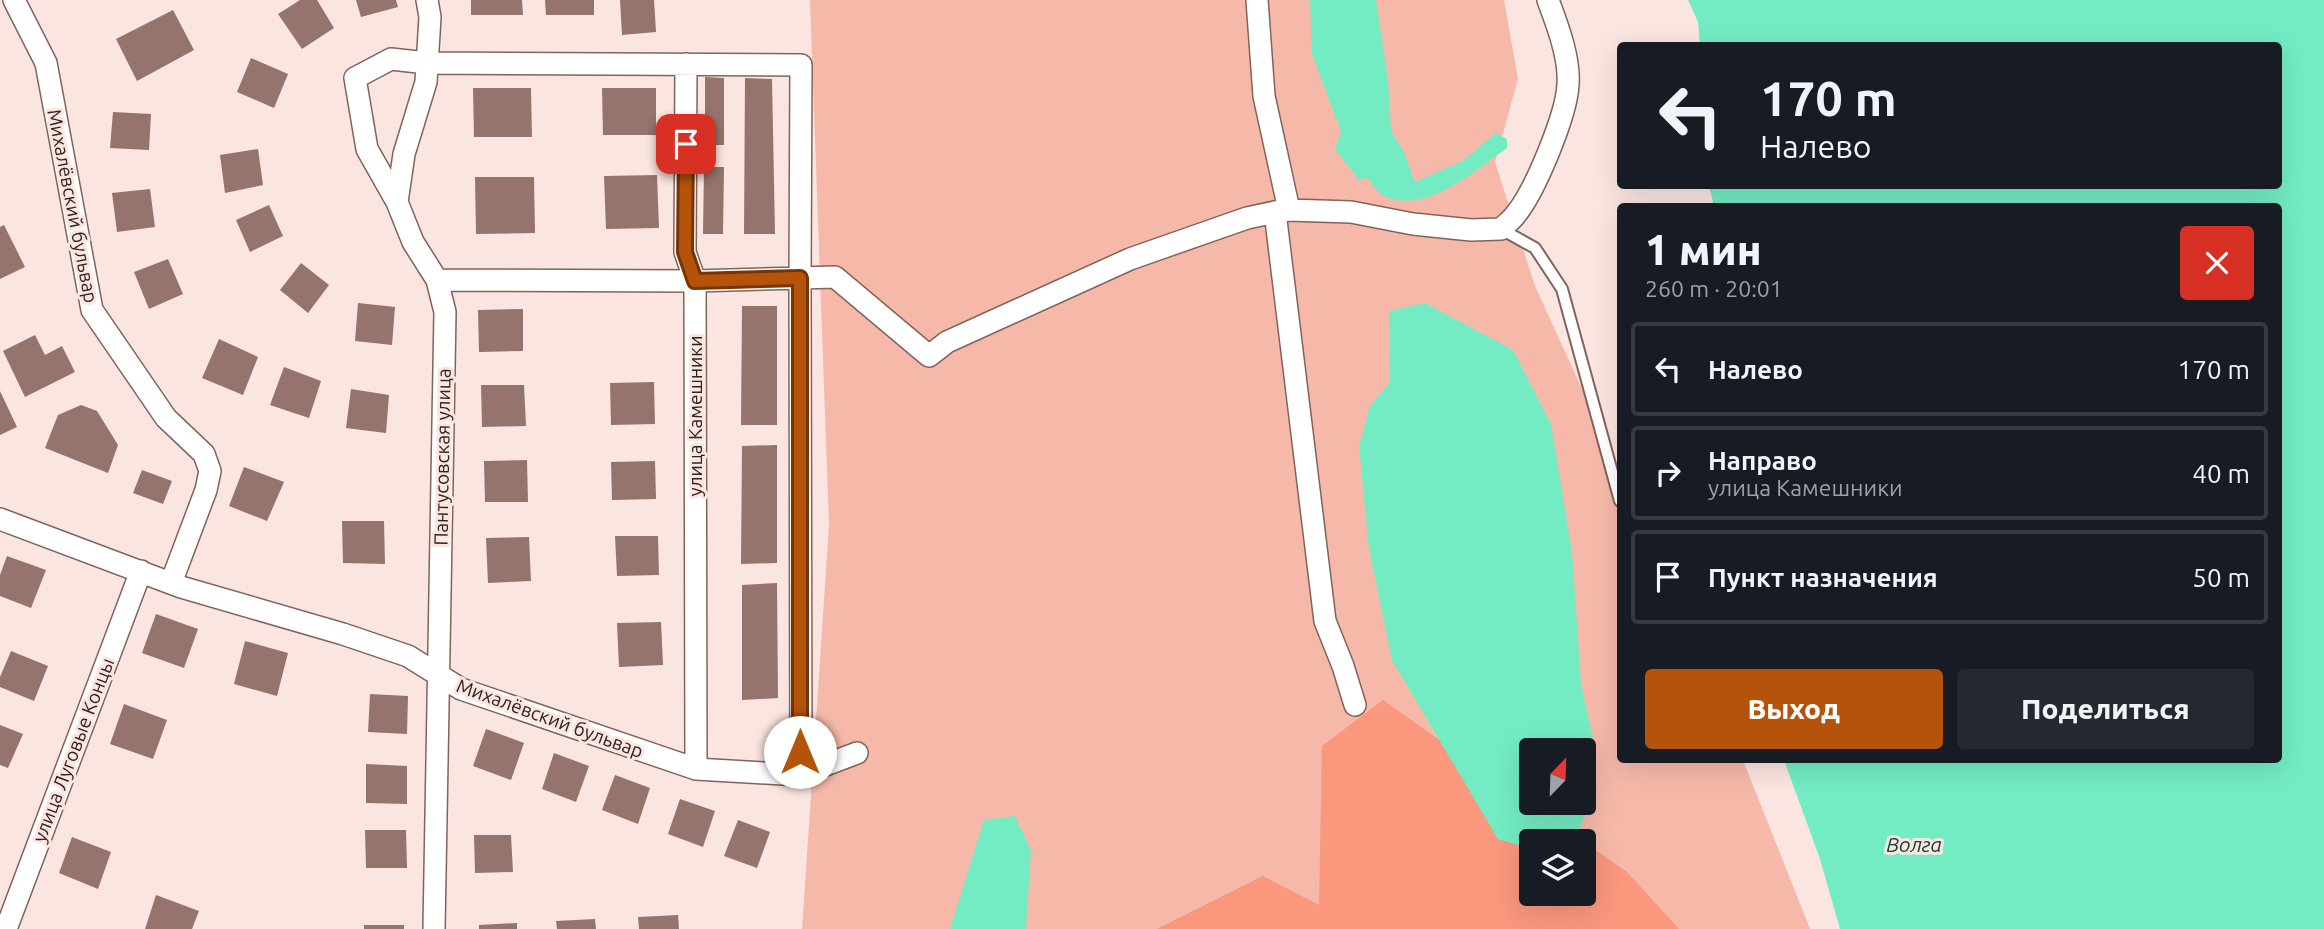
<!DOCTYPE html>
<html lang="ru">
<meta charset="utf-8">
<style>
:root{--surface:#171b24;--page:#242831;--text:#f1f3f6;--muted:#9ea1a6;--line:#363941;--accent:#b45309}
body{margin:0;font-family:Ubuntu,sans-serif;background:var(--page);color:var(--text);height:100vh;display:flex;flex-direction:column;font-size:26px;white-space:nowrap}
*{box-sizing:border-box;margin:0}
p{font-size:23px;color:var(--muted)}
.icon{flex:none;width:38px;height:38px;fill:none;stroke:currentColor;stroke-width:2;stroke-linecap:round;stroke-linejoin:round}
.map{position:relative;flex:1;overflow:hidden}
.panel{position:absolute;left:1617px;top:203px;width:665px;height:560px;display:flex;flex-direction:column;background:var(--surface);border-radius:7px;box-shadow:0 7px 28px #0002}
.panel>*{flex:none}
.guide{position:absolute;left:1617px;top:42px;width:665px;height:147px;border-radius:7px;box-shadow:0 7px 28px #0002;background:#171b24;color:var(--text);overflow:hidden}
.needle{width:46px;rotate:23deg}
.tools{position:absolute;left:1519px;top:738px;display:grid;gap:14px}
.tools a{display:grid;place-items:center;width:77px;height:77px;border-radius:7px;background:var(--surface);box-shadow:0 7px 28px #0002;font-size:35px}
.pin{position:absolute;display:grid;place-items:center;width:60px;height:60px;color:#fff;margin:-30px;border-radius:14px;box-shadow:0 4px 10px #0006}
.me{position:absolute;width:77px;margin:-38px;rotate:0deg;stroke-linejoin:round;filter:drop-shadow(0 0 5px #0008)}
.turn{display:flex;align-items:center;gap:24px;height:147px;padding:0 28px;font-size:32px}
.turn .icon{width:91px;height:91px;stroke-width:2.5}
.turn b{display:block;font-size:49px;line-height:60px}
.round{display:grid;place-items:center;flex:none;width:74px;height:74px;border-radius:7px;background:var(--page)}
.headline{display:flex;align-items:center;justify-content:space-between;height:119px;padding:0 28px}
h1{font-size:42px;font-weight:800;line-height:52px}
.cta{display:flex;gap:14px;margin-top:auto;padding:14px 28px}
.cta a{flex:1;height:80px;border-radius:7px;background:var(--accent);color:#fff;font-size:28px;font-weight:800;line-height:80px;text-align:center}
.cta a+a{background:var(--page);color:var(--text)}
ul{padding:0;list-style:none}
li{display:flex;align-items:center;gap:21px;height:94px;margin:0 14px 10px;padding:0 14px;border:4px solid var(--line);border-radius:7px}
li div{flex:1}
li b{display:block;font-size:26px}
li em{font-style:normal}
.map>svg:first-child{display:block}
.green{fill:#f6b9a9;fill-rule:evenodd}
.forest{fill:#fa977d}
.water{fill:#73ecc3;fill-rule:evenodd}
.building{fill:#94746c}
.lines{fill:none;stroke-linecap:round;stroke-linejoin:round}
.lane-casing{stroke:#81635b;stroke-width:14}
.street-casing{stroke:#81635b;stroke-width:24}
.lane{stroke:#fff;stroke-width:10}
.street{stroke:#fff;stroke-width:21}
.route-casing{stroke:#753606;stroke-width:18}
.route{stroke:#b45309;stroke-width:12}
.labels{text-anchor:middle;stroke-width:6;stroke-linejoin:round;paint-order:stroke}
.street-label{font-size:19px;fill:#2e221e;stroke:#fbe5e0}
.water-label{font-size:21px;font-style:italic;fill:#114636;stroke:#fbe5e0}
</style>
<div class="map">
<svg width="2324" height="929" viewBox="0 0 2324 929">
<rect width="100%" height="100%" fill="#fbe5e0"/>
<path class="green" d="M 810,0 L 1504,0 L 1518,79 L 1495,162 L 1535,286 L 1620,472 L 1620,760 L 1743,760 L 1810,929 L 802,929 L 829,525 ZM 1531,751 L 1584,751 L 1584,803 L 1531,803 ZM 1531,842 L 1584,842 L 1584,894 L 1531,894 Z"/>
<path class="forest" d="M 1383,700 L 1584,842 L 1531,842 L 1531,894 L 1584,894 L 1584,842 L 1627,872 L 1679,929 L 1157,929 L 1263,876 L 1319,905 L 1322,746 Z"/>
<path class="water" d="M 1310,0 L 1376,0 L 1388,80 L 1391,131 L 1403,150 L 1415,182 L 1463,161 L 1496,133 L 1507,139 L 1507,148 C 1476,170 1427,214 1386,197 C 1379,194 1372,184 1367,178 L 1359,180 L 1335,149 L 1341,131 L 1312,54 Z
M 1688,0 L 2324,0 L 2324,929 L 1840,929 L 1820,859 L 1784,760 L 2278,760 L 2278,206 L 1714,206 L 1709,186 L 2278,186 L 2278,46 L 1700,45 L 1698,22 Z
M 1425,303 L 1513,350 L 1551,424 L 1572,552 L 1581,684 L 1595,748 L 1593,798 L 1573,842 L 1531,842 L 1531,849 L 1498,839 L 1392,660 L 1369,548 L 1359,446 L 1370,406 L 1390,382 L 1389,311 ZM 1531,751 L 1584,751 L 1584,803 L 1531,803 Z
M 1015,816 L 1031,850 L 1026,929 L 950,929 L 984,820 Z"/>
<path class="building" d="M 300,0 L 317,0 L 334,28 L 302,49 L 278,14 Z
M 356,0 L 396,0 L 398,7 L 361,17 Z
M 471,0 L 522,0 L 523,15 L 471,15 Z
M 545,0 L 594,0 L 594,15 L 546,15 Z
M 620,0 L 654,0 L 656,32 L 622,35 Z
M 173,10 L 194,50 L 137,81 L 116,39 Z
M 251,58 L 288,74 L 274,108 L 237,92 Z
M 705,77 L 724,78 L 724,145 L 705,145 Z
M 745,78 L 772,79 L 775,234 L 744,234 Z
M 473,88 L 531,88 L 532,137 L 474,137 Z
M 602,88 L 656,88 L 656,135 L 603,135 Z
M 113,112 L 151,114 L 149,150 L 110,148 Z
M 258,149 L 263,185 L 225,193 L 220,155 Z
M 704,167 L 724,167 L 723,234 L 703,234 Z
M 657,175 L 659,228 L 606,229 L 604,176 Z
M 475,177 L 534,177 L 535,233 L 476,234 Z
M 150,189 L 155,227 L 117,232 L 112,193 Z
M 269,205 L 283,236 L 250,252 L 236,220 Z
M 4,225 L 25,267 L 0,279 L 0,227 Z
M 168,259 L 183,294 L 149,309 L 134,272 Z
M 301,263 L 329,285 L 308,313 L 280,290 Z
M 358,303 L 395,307 L 392,345 L 355,341 Z
M 742,306 L 777,306 L 777,425 L 741,425 Z
M 523,309 L 523,351 L 479,352 L 478,310 Z
M 35,335 L 45,355 L 62,346 L 75,372 L 25,397 L 3,351 Z
M 219,339 L 258,357 L 243,395 L 202,378 Z
M 284,367 L 321,381 L 309,418 L 270,405 Z
M 654,382 L 655,424 L 611,425 L 610,383 Z
M 481,385 L 524,385 L 526,426 L 482,427 Z
M 351,389 L 389,395 L 386,433 L 346,428 Z
M 0,391 L 17,427 L 0,435 Z
M 81,405 L 97,411 L 118,445 L 108,473 L 45,448 L 58,415 Z
M 777,445 L 777,563 L 741,564 L 742,446 Z
M 527,460 L 528,502 L 485,502 L 484,461 Z
M 655,461 L 656,499 L 612,500 L 611,462 Z
M 244,467 L 284,482 L 267,521 L 229,506 Z
M 142,470 L 172,481 L 163,504 L 133,493 Z
M 342,521 L 384,521 L 385,564 L 343,563 Z
M 615,536 L 658,536 L 659,575 L 617,576 Z
M 529,537 L 531,581 L 488,583 L 486,538 Z
M 7,556 L 46,570 L 31,608 L 0,596 L 0,575 Z
M 777,583 L 778,698 L 742,700 L 742,585 Z
M 156,614 L 198,629 L 184,668 L 142,653 Z
M 661,622 L 663,665 L 619,667 L 617,623 Z
M 245,641 L 288,653 L 277,696 L 234,684 Z
M 11,651 L 48,666 L 34,701 L 0,687 L 0,677 Z
M 370,694 L 408,696 L 407,734 L 368,732 Z
M 124,704 L 167,720 L 153,759 L 110,744 Z
M 0,725 L 23,734 L 8,768 L 0,765 Z
M 486,729 L 524,743 L 511,780 L 473,766 Z
M 554,753 L 589,766 L 576,802 L 542,789 Z
M 366,764 L 407,766 L 407,804 L 366,803 Z
M 615,775 L 650,788 L 638,824 L 602,810 Z
M 680,799 L 715,811 L 703,847 L 668,834 Z
M 738,820 L 770,832 L 757,868 L 724,856 Z
M 365,830 L 406,830 L 407,868 L 366,868 Z
M 474,835 L 511,835 L 513,872 L 475,873 Z
M 72,837 L 111,852 L 98,889 L 59,873 Z
M 156,895 L 199,911 L 192,929 L 145,929 Z
M 678,915 L 679,929 L 639,929 L 638,917 Z
M 595,919 L 596,929 L 557,929 L 556,921 Z
M 517,923 L 517,929 L 479,929 L 479,925 Z
M 364,925 L 404,925 L 404,929 L 364,929 Z"/>
<g class="lines">
<g class="lane-casing">
<path id="lane" d="M 1501,229 L 1535,248 L 1562,289 L 1620,501"/>
</g>
<g class="street-casing">
<path id="street" d="M 14,0 L 46,63 L 92,310 L 166,418 L 204,454 L 210,471 L 206,490 L 171,583
M 427,0 L 430,17 L 426,82 L 404,154 L 397,202 L 413,242 L 437,280 L 445,312 L 434,929
M 1257,0 L 1264,96 L 1289,210
M 686,64 L 685,252 L 695,281 L 696,769
M 397,202 L 367,149 L 355,78 L 391,59 L 427,63 L 801,65 L 800,278 L 695,281 L 437,280
M 1275,212 L 1325,621 L 1343,666 L 1355,705
M 0,519 L 181,587 L 343,634 L 408,656 L 461,689 L 696,769 L 799,775 L 857,753
M 801,775 L 800,278 L 835,277 L 929,356 L 947,342 L 1130,259 L 1247,218 L 1275,212 L 1289,210 L 1351,212 L 1413,224 L 1471,230 L 1501,229 C 1506,224 1512,220 1516,214 C 1535,191 1567,114 1568,84 C 1570,58 1557,24 1548,0
M 6,929 L 141,571"/>
</g>
<use href="#lane" class="lane"/>
<use href="#street" class="street"/>
</g>
<g class="lines">
<g class="route-casing">
<path id="route" d="M 686,144 L 685,252 L 695,281 L 800,278 L 800,752"/>
</g>
<use href="#route" class="route"/>
</g>
<g class="labels">
<g class="street-label">
<text transform="translate(73 206) rotate(79)" y="7">Михалёвский бульвар</text>
<text transform="translate(695 416) rotate(-90)" y="7">улица Камешники</text>
<text transform="translate(442 457) rotate(-89)" y="7">Пантусовская улица</text>
<text transform="translate(550 718) rotate(20)" y="7">Михалёвский бульвар</text>
<text transform="translate(73 750) rotate(-69)" y="7">улица Луговые Концы</text>
</g>
<g class="water-label">
<text x="1914" y="852">Волга</text>
</g>
</g>
</svg>
<div class="tools">
<a><svg class="needle" viewBox="-14 -14 28 28"><path d="M0-13l5 13h-10z" fill="#e53935"/><path d="M0 13l5-13h-10z" fill="#9ea1a6"/></svg></a>
<a><svg class="icon" aria-label="layers" viewBox="0 0 24 24"><path d="M12 4l9 5-9 5-9-5zM3 14l9 5 9-5"/></svg></a>
</div>
<div class="pin" style="left:686px;top:144px;background:#d93025"><svg class="icon" aria-label="arrive" viewBox="0 0 24 24"><path d="M6 21V4h12l-3 4 3 4H6"/></svg></div>
<svg class="me" style="left:800px;top:752px" viewBox="-20 -20 40 40"><circle r="19" fill="#fff"/><path d="M0-13L10 11 0 6-10 11z" fill="#b45309"/></svg>
<div class="guide">
<div class="turn"><svg class="icon" aria-label="left" viewBox="0 0 24 24"><path d="M17 20v-9H6M10 6l-5 5 5 5"/></svg><div><b>170 m</b>Налево</div></div>
</div>
<section class="panel">
<div class="headline"><div><h1>1 мин</h1><p>260 m · 20:01</p></div><a class="round" style="background:#d93025;color:#fff"><svg class="icon" aria-label="close" viewBox="0 0 24 24"><path d="M6 6l12 12M18 6L6 18"/></svg></a></div>
<ul>
<li><svg class="icon" aria-label="left" viewBox="0 0 24 24"><path d="M17 20v-9H6M10 6l-5 5 5 5"/></svg><div><b>Налево</b></div><em>170 m</em></li>
<li><svg class="icon" aria-label="right" viewBox="0 0 24 24"><path d="M7 20v-9h11M14 6l5 5-5 5"/></svg><div><b>Направо</b><p>улица Камешники</p></div><em>40 m</em></li>
<li><svg class="icon" aria-label="arrive" viewBox="0 0 24 24"><path d="M6 21V4h12l-3 4 3 4H6"/></svg><div><b>Пункт назначения</b></div><em>50 m</em></li>
</ul>
<div class="cta"><a>Выход</a><a>Поделиться</a></div>
</section>
</div>
